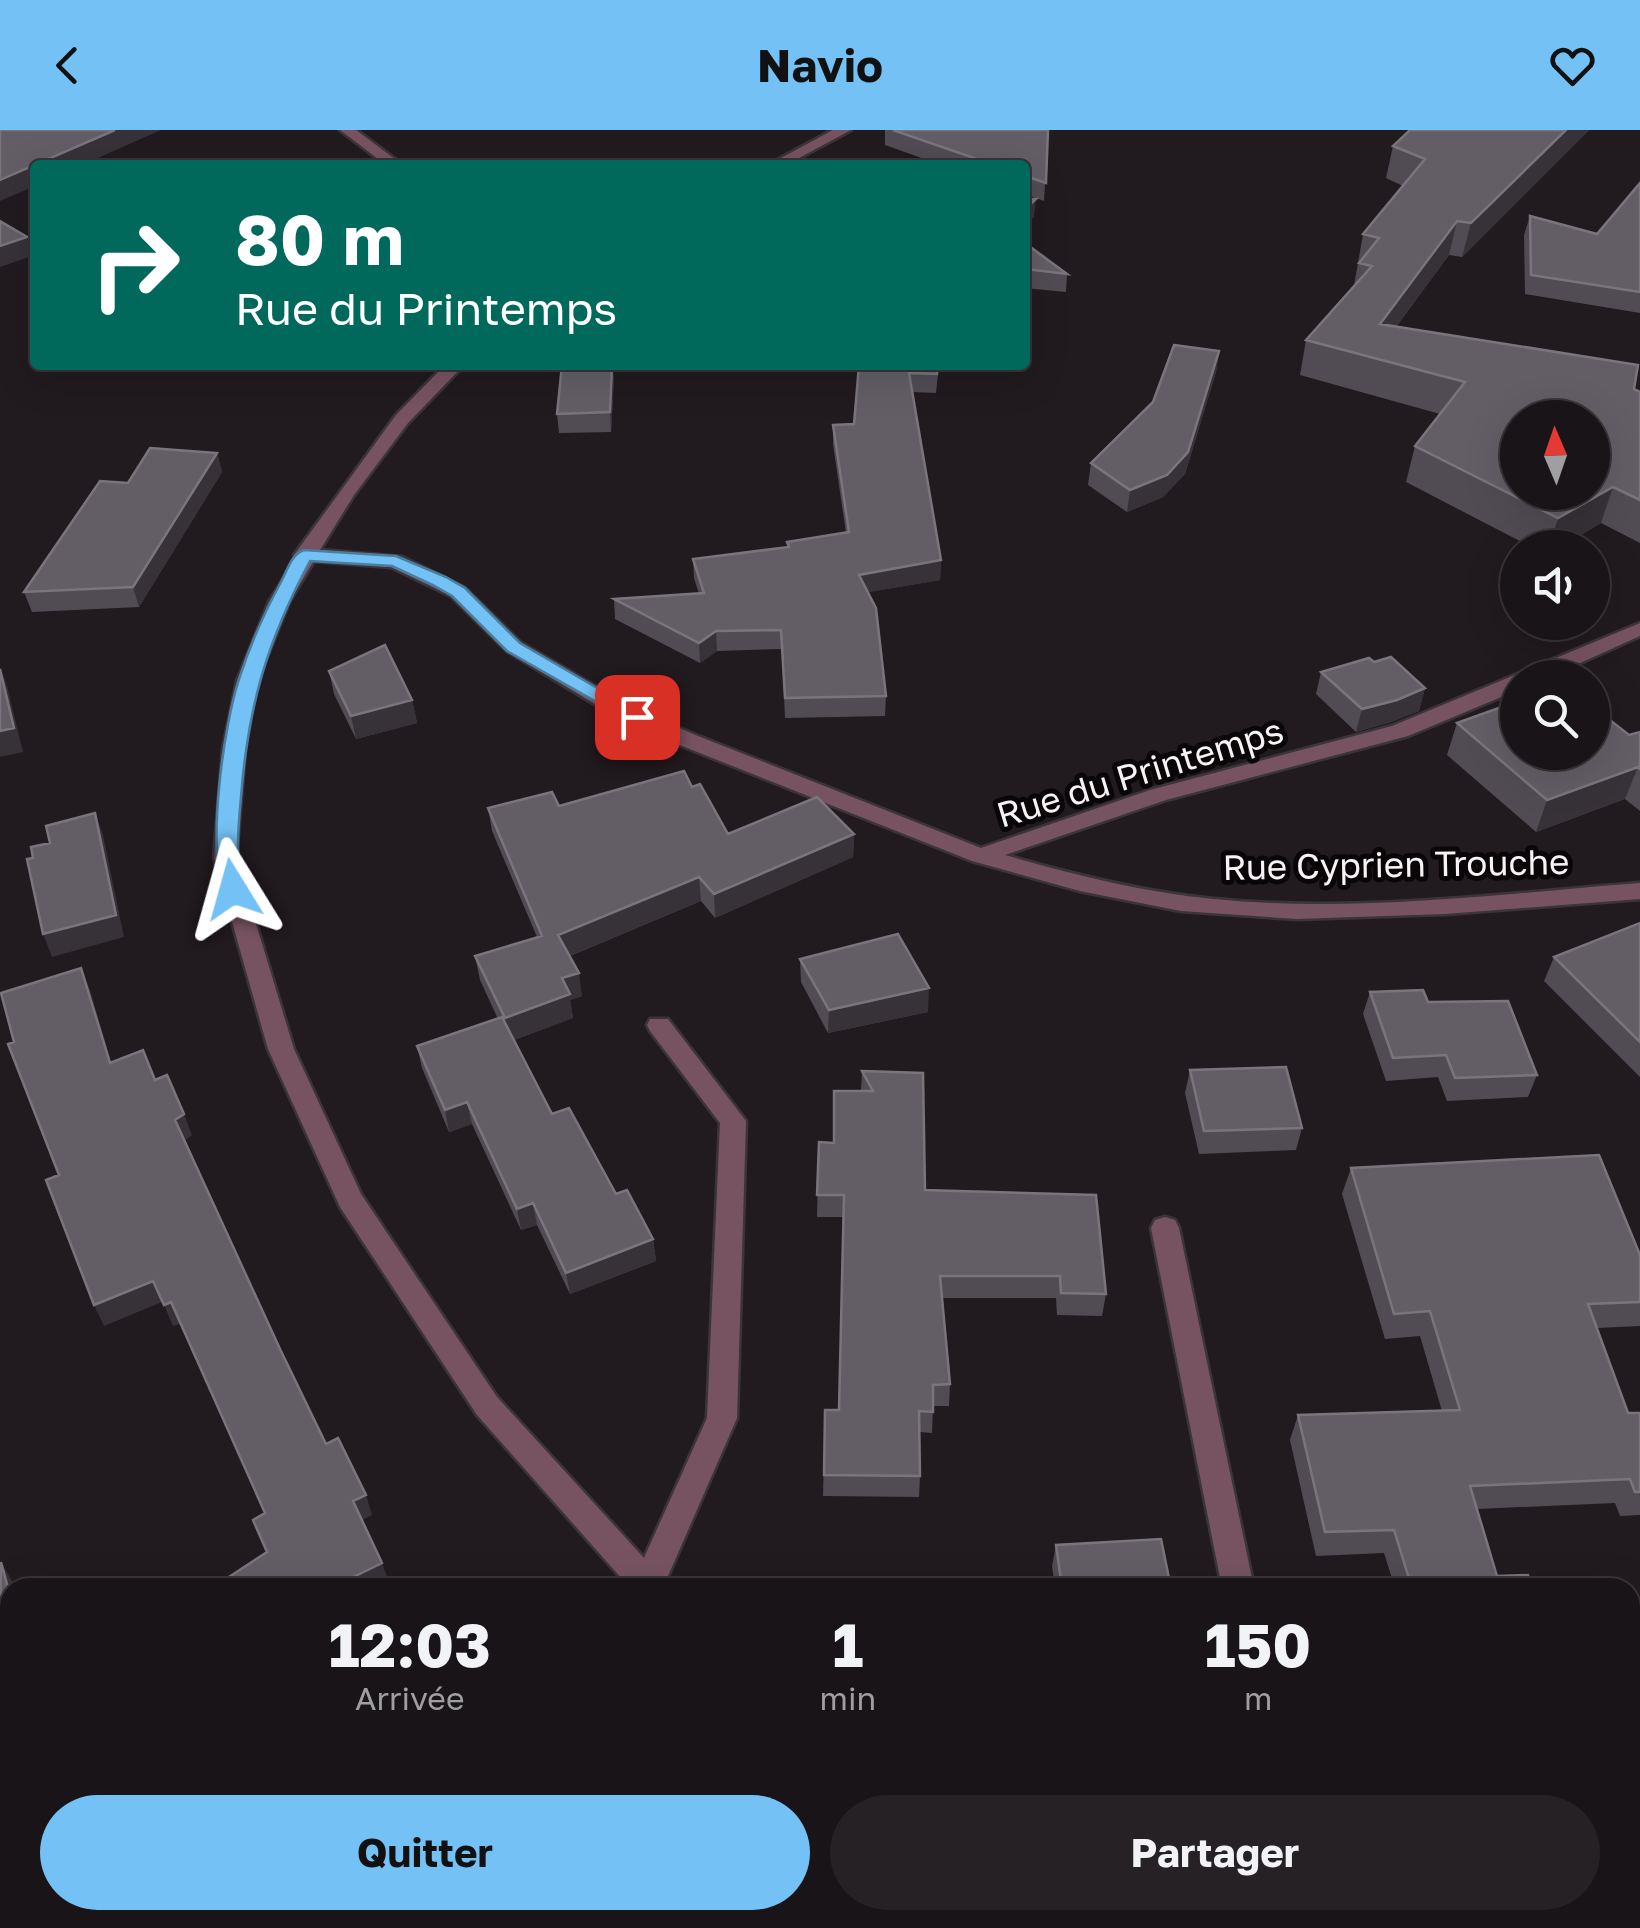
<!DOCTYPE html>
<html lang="fr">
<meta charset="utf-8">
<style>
:root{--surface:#191417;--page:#262124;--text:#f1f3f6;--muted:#9f9ea1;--line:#373336;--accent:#73c1f5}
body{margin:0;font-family:"Golos Text",sans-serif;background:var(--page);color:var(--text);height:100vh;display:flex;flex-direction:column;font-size:38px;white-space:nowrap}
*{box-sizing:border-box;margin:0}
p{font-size:32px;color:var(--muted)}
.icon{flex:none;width:55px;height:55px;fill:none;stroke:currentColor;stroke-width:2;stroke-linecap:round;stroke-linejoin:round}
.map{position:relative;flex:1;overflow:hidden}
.panel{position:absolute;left:0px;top:1448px;width:1640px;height:352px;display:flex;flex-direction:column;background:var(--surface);border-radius:30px 30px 0 0;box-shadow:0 10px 40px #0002,0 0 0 2px var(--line)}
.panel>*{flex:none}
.top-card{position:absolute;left:30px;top:30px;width:1000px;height:210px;border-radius:10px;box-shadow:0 10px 40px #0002,0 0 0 2px var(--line);background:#00695c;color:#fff;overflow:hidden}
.needle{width:65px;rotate:358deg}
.buttons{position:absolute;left:1500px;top:270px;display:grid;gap:20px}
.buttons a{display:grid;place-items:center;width:110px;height:110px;border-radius:50%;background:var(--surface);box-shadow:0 10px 40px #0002,0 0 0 2px var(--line);font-size:50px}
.pin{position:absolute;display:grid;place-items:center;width:85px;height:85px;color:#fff;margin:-42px;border-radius:20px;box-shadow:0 5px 15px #0006}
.me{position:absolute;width:110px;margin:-55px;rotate:352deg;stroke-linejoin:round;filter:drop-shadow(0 0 8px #0008)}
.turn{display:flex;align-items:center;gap:35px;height:210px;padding:0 40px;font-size:45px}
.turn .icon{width:130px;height:130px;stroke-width:2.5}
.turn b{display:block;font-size:70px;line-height:85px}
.eta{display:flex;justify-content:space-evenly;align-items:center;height:170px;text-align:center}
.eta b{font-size:60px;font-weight:700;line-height:70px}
.primary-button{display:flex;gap:20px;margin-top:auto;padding:20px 40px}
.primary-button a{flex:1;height:115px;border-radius:60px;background:var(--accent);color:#111;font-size:40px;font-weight:700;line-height:115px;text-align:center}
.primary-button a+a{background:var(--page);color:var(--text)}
header{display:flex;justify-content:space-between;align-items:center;height:130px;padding:0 40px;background:var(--accent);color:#111;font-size:45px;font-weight:700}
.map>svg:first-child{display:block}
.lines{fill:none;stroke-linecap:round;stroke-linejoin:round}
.minor-casing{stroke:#3b3439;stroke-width:5}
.minor{fill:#775361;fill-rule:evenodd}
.wall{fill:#514c54}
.shaded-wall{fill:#373138}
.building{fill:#635e66;stroke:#7a757c;stroke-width:2.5;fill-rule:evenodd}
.route{fill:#73c1f5;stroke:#4b7d9f;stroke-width:2.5}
.labels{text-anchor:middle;stroke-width:10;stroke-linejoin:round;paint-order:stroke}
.street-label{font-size:35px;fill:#f7f2f6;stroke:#090608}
</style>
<header><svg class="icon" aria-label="back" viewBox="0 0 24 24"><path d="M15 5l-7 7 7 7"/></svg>Navio<svg class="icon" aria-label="heart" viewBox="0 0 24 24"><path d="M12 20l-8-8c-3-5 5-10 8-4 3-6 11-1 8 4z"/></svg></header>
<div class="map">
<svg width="1640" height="1798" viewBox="0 0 1640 1798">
<rect width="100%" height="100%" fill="#211a1f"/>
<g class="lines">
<g class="minor-casing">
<path id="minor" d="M 340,0 L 356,0 L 403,35 L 386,35 Z
M 833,0 L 851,0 L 786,35 L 768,35 Z
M 445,235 L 464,235 L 408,293 L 354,365 L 320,420 L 402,427 L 465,458 L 521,513 L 620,571 L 693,604 L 981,718 L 1150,660 L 1392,596 L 1640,493 L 1640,506 L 1547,548 L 1518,548 L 1518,560 L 1408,606 L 1166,670 L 1005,725 C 1074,745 1143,762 1214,769 C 1355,783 1500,764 1640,753 L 1640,769 L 1445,784 L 1297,789 L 1181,781 L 1080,761 L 972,731 L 677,614 L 606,581 L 507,521 L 451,466 L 391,437 L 314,431 L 289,472 L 257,551 L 245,619 L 236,728 L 294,919 L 361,1064 L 497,1267 L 644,1428 L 707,1288 L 720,993 L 650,901 L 647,895 L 650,889 L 668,889 L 746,991 L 737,1288 L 665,1453 L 667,1458 L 630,1458 L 477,1285 L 340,1077 L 268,919 L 214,728 L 223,619 L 237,551 L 269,472 L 296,428 L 294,425 L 396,285 Z
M 1165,1087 L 1175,1090 L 1179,1098 L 1254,1458 L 1222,1458 L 1151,1098 L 1155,1090 Z
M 1640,1562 L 1640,1594 L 1630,1598 L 1630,1566 Z
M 10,1677 L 10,1711 L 0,1712 L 0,1678 Z
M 591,1790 L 661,1790 L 658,1798 L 588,1798 Z
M 1074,1790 L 1122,1790 L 1119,1798 L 1072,1798 Z"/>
</g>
<use href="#minor" class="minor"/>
</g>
<path class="wall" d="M 885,0 L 1048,0 L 1044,71 L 1025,64 L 1025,35 L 941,35 L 885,15 Z
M 1410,0 L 1589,0 L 1462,127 L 1449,125 L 1396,197 L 1640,262 L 1640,413 L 1601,393 L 1559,418 L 1533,418 L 1406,352 L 1415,316 L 1440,284 L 1300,245 L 1306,210 L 1354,156 L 1363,104 L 1403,56 L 1386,48 L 1393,16 Z
M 1640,53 L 1640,183 L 1525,164 L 1524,105 L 1530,86 L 1597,104 Z
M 1025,113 L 1067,144 L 1066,162 L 1025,158 Z
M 1219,221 L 1216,242 L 1185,344 L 1163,367 L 1127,382 L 1088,355 L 1091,333 Z
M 859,235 L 939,235 L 936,263 L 912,262 L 941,430 L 940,450 L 868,462 L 886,566 L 885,586 L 785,588 L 782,519 L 717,521 L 700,533 L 615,489 L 614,469 L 699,464 L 694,448 L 693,429 L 787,418 L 787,412 L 846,403 L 833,314 L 833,295 L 854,294 Z
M 614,246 L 611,302 L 559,303 L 557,284 Z
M 217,323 L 222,342 L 139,477 L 32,482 L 24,462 L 128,353 Z
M 1374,532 L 1425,558 L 1419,581 L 1391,592 L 1356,602 L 1316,564 L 1321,542 Z
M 329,541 L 412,570 L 417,593 L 356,609 L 334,564 Z
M 1457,593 L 1629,605 L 1640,602 L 1640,681 L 1625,669 L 1536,702 L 1447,625 Z
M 692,657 L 728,704 L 854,704 L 853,727 L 715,788 L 701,771 L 570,826 L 582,866 L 570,870 L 573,888 L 514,910 L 552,984 L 653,1109 L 656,1131 L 570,1164 L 537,1095 L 521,1100 L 472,994 L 449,1002 L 422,938 L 417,916 L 498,889 L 480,850 L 475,826 L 537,807 L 492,701 L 488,678 L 559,676 Z
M 1640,793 L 1640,947 L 1544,851 L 1554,827 Z
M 800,829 L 928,882 L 828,903 L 801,852 Z
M 1370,862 L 1428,872 L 1537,945 L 1528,967 L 1447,971 L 1438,947 L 1386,951 L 1363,884 Z
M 1190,940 L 1302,998 L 1296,1020 L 1199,1024 L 1185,963 Z
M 862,941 L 925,1060 L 1106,1164 L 1102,1186 L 1057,1185 L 1056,1168 L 942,1168 L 950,1254 L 949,1276 L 933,1276 L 932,1303 L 920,1302 L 920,1346 L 919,1367 L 823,1366 L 825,1280 L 839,1280 L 843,1087 L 817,1087 L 819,1012 L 834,1013 L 861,961 Z
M 1351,1038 L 1640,1125 L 1640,1196 L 1597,1198 L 1628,1283 L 1640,1283 L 1640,1385 L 1620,1386 L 1615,1373 L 1477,1379 L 1497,1446 L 1532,1458 L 1395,1458 L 1384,1423 L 1316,1426 L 1290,1310 L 1298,1285 L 1442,1281 L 1420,1206 L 1385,1209 L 1342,1064 Z
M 1056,1415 L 1171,1458 L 1055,1458 L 1052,1436 Z
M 1525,1790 L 1630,1790 L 1640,1798 L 1521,1798 L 1520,1796 Z"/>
<path class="shaded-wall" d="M 115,0 L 161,0 L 82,35 L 35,35 L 35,56 L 0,71 L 0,50 Z
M 1566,0 L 1589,0 L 1462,127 L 1471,93 Z
M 1036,69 L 1034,87 L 1025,96 L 1025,79 Z
M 1457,91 L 1449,125 L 1372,229 L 1380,194 Z
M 27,107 L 32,126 L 0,137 L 0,116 Z
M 1219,221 L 1216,242 L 1185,344 L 1163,367 L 1127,382 L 1130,360 Z
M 612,235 L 614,246 L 611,302 L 610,282 Z
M 217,323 L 222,342 L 139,477 L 133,457 Z
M 1613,357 L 1601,393 L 1559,418 L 1549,418 L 1558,388 Z
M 941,430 L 940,450 L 858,464 L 859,445 Z
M 716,501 L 717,521 L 700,533 L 699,513 Z
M 0,537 L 7,556 L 23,622 L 0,627 Z
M 1425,558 L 1419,581 L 1391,592 L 1356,602 L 1362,579 Z
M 412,570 L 417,593 L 356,609 L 351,586 Z
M 1638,637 L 1625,669 L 1536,702 L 1547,670 Z
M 95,683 L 103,705 L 124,807 L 52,827 L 43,804 Z
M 854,704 L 853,727 L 715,788 L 714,764 Z
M 699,747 L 701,771 L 562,829 L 558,805 Z
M 81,838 L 90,860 L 118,955 L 110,933 Z
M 579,843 L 582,866 L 570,870 L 573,888 L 509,912 L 505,888 L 562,848 Z
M 929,858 L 928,882 L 828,903 L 829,880 Z
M 467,972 L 472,994 L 449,1002 L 445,980 Z
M 184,984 L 192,1005 L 183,1012 L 175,990 Z
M 533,1073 L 537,1095 L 521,1100 L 517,1079 Z
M 653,1109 L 656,1131 L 570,1164 L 566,1143 Z
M 153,1151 L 162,1172 L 104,1196 L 94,1175 Z
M 171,1172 L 180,1194 L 173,1196 L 164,1175 Z
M 366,1365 L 372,1385 L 360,1391 L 353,1371 Z
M 1,1432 L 16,1458 L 10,1458 L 10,1465 Z
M 382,1433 L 389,1452 L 378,1458 L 331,1458 Z
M 10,1475 L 10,1526 L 0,1548 L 0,1497 Z
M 114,1790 L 127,1790 L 127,1798 L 114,1798 Z
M 432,1790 L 446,1790 L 447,1798 L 413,1798 Z
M 58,1792 L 63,1798 L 31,1798 Z"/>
<path class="building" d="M 0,0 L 115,0 L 0,50 Z
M 893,0 L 1048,0 L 1046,53 L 1025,46 L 1025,35 L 994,35 Z
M 1410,0 L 1566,0 L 1471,93 L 1457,91 L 1380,194 L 1638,235 L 1634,259 L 1640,262 L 1640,370 L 1613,357 L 1558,388 L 1415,316 L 1465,252 L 1306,210 L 1372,136 L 1359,133 L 1379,108 L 1363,104 L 1425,29 L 1393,16 ZM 1518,288 L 1592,288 L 1592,362 L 1518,362 Z
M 1640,53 L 1640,162 L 1531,145 L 1530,86 L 1597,104 Z
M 1025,69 L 1036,69 L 1025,79 Z
M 0,91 L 27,107 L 0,116 Z
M 1025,113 L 1067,144 L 1025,139 Z
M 1174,215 L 1219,221 L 1188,322 L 1167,345 L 1130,360 L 1091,333 L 1153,272 Z
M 562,235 L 612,235 L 610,282 L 557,284 Z
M 859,235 L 938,235 L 937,244 L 909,243 L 941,430 L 859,445 L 876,478 L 886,566 L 785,568 L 781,500 L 716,501 L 699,513 L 614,469 L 704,463 L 693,429 L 789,417 L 787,412 L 849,402 L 833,295 L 854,294 Z
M 150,318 L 217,323 L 133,457 L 24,462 L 100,351 L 128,353 Z
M 385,515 L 412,570 L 351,586 L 329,541 Z
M 1391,527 L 1425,558 L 1397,570 L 1362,579 L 1321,542 L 1369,528 L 1374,532 Z
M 0,539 L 14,598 L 0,601 Z
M 1518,571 L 1518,622 L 1592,622 L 1592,576 L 1629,605 L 1640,602 L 1640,639 L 1638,637 L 1547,670 L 1457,593 Z
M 684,641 L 692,657 L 700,654 L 728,704 L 817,667 L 854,704 L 714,764 L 699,747 L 558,805 L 579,843 L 562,848 L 570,864 L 505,888 L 475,826 L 542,806 L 488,678 L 552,662 L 559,676 Z
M 95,683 L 116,785 L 43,804 L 27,729 L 33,728 L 31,717 L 50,713 L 46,696 Z
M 1640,793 L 1640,912 L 1554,827 Z
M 898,804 L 929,858 L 829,880 L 800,829 Z
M 81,838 L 110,933 L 143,920 L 155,950 L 167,945 L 184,984 L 175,990 L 280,1219 L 326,1314 L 338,1308 L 366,1365 L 353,1371 L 382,1433 L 331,1458 L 227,1458 L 223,1451 L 267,1422 L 253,1390 L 265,1383 L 171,1172 L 164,1175 L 153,1151 L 94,1175 L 46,1050 L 59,1045 L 8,914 L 14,912 L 1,863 Z
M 1423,860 L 1428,872 L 1508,871 L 1537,945 L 1455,948 L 1446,925 L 1393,928 L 1370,862 Z
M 502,887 L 552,984 L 569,978 L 616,1064 L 627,1060 L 653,1109 L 566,1143 L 533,1073 L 517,1079 L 467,972 L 445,980 L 417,916 Z
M 1286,937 L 1302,998 L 1204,1001 L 1190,940 Z
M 862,941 L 923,943 L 925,1060 L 1096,1065 L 1106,1164 L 1061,1163 L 1060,1146 L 940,1146 L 950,1254 L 933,1255 L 933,1282 L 919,1281 L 920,1346 L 824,1345 L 825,1280 L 839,1280 L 844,1065 L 817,1065 L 819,1012 L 834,1013 L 834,961 L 873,961 Z
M 1599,1025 L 1640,1125 L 1640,1172 L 1588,1174 L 1628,1283 L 1640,1283 L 1640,1362 L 1635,1362 L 1630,1349 L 1470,1356 L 1497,1446 L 1528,1445 L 1532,1458 L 1412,1458 L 1394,1400 L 1325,1402 L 1298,1285 L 1460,1280 L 1430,1181 L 1394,1184 L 1351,1038 Z
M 1161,1409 L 1171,1458 L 1062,1458 L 1056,1415 Z
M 1,1432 L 10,1465 L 10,1475 L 0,1497 Z
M 10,1736 L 10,1790 L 114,1790 L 114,1798 L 58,1798 L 58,1792 L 31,1798 L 0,1798 L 0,1738 Z
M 1630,1753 L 1632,1753 L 1640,1770 L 1640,1798 L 1550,1798 L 1547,1790 L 1630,1790 Z
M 170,1790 L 432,1790 L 413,1798 L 170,1798 Z
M 863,1790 L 926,1790 L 928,1798 L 864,1798 Z"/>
<path class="route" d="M 304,420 L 396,426 L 446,447 L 465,458 L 520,513 L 647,587 L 644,591 L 630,591 L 507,521 L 452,466 L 433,455 L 392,436 L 310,431 C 267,511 248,576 241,667 C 238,700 235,727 244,759 L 241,764 L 226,764 C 205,723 224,594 239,549 C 250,515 265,481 282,450 C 288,438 292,424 304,420 Z"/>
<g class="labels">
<g class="street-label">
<text transform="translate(1140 643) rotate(-17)" y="12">Rue du Printemps</text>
<text transform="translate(1396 735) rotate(-1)" y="12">Rue Cyprien Trouche</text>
</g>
</g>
</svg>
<div class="buttons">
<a><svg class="needle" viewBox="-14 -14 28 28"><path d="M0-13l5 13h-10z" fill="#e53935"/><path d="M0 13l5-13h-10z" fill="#9f9ea1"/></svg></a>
<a><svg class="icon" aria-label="sound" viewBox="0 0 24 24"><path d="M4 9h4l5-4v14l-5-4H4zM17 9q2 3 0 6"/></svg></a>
<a><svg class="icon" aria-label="search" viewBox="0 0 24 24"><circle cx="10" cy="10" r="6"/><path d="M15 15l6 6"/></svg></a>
</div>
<div class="pin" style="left:637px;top:587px;background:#d93025"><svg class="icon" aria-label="arrive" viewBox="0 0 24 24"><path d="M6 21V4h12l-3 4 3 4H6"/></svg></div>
<svg class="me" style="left:233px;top:759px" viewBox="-20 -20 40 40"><path d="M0-17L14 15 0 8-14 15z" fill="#73c1f5" stroke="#fff" stroke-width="4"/></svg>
<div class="top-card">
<div class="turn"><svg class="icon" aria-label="right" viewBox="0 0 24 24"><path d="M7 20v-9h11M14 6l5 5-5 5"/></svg><div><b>80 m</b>Rue du Printemps</div></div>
</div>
<section class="panel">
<div class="eta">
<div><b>12:03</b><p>Arrivée</p></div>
<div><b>1</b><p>min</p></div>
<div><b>150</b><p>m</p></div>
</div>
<div class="primary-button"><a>Quitter</a><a>Partager</a></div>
</section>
</div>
